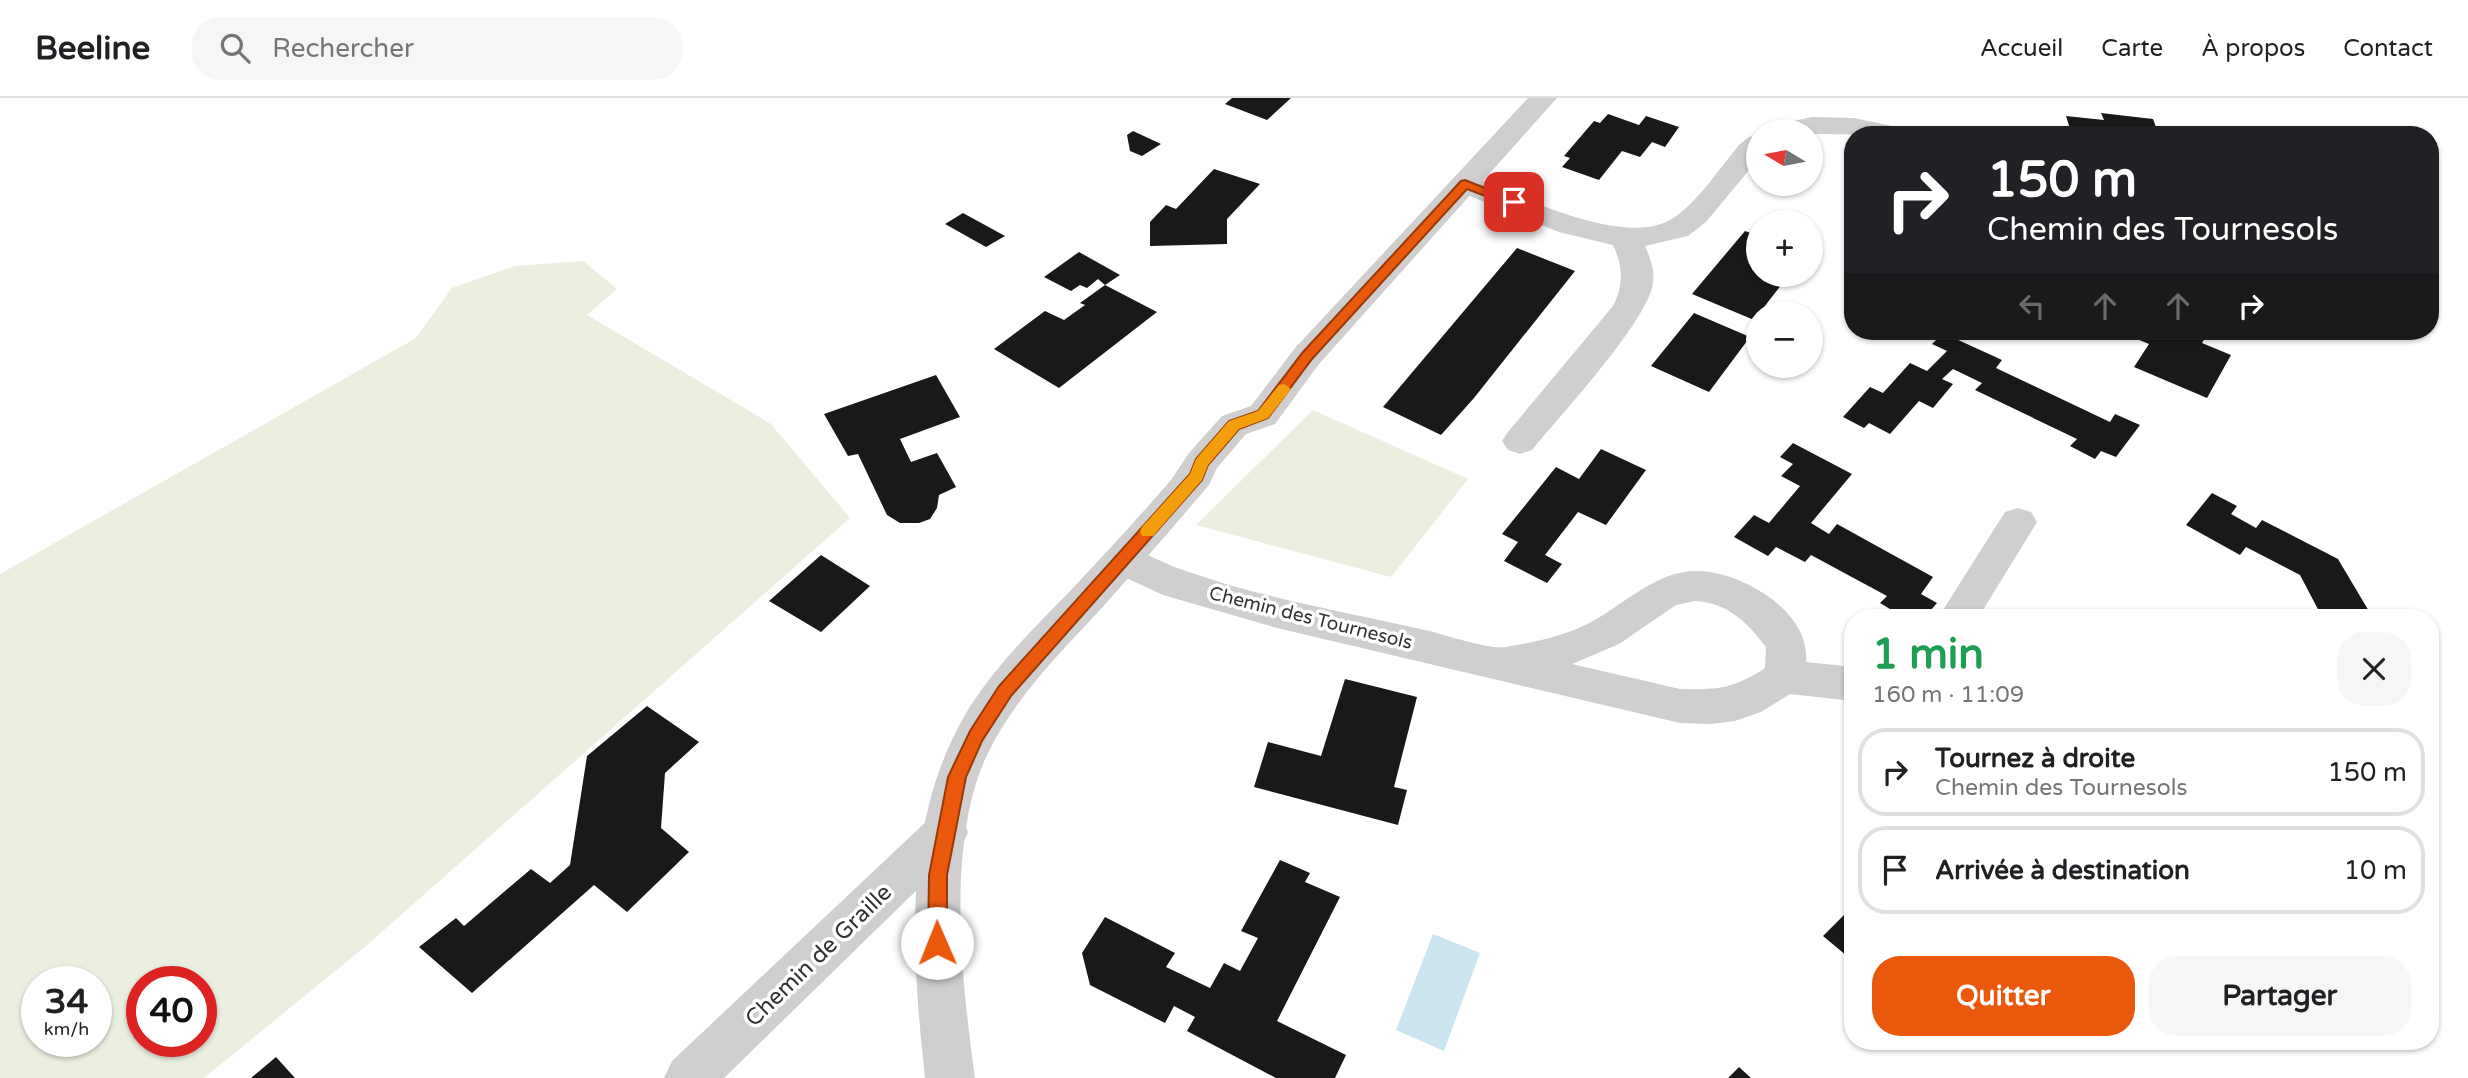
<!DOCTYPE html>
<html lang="fr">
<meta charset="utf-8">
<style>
:root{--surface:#fff;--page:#f6f6f6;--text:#202124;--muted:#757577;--line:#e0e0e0;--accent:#ea580c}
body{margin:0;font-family:"Varela Round",sans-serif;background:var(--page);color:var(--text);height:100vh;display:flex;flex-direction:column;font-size:26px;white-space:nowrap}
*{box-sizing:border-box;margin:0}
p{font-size:23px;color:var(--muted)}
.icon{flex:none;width:38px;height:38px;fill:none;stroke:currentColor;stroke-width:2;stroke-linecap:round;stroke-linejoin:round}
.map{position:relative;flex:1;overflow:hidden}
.details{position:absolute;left:1844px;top:511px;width:595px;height:441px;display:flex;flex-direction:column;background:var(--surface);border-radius:28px;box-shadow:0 2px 5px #0004}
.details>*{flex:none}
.banner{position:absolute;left:1844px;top:28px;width:595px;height:214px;border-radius:28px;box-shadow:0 2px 5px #0004;background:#202124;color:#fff;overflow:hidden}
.needle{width:46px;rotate:280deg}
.tools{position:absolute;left:1746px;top:21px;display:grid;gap:14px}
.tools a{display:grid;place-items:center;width:77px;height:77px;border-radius:50%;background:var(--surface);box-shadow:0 2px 5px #0004;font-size:35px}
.speed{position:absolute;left:21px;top:868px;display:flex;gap:14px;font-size:35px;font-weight:700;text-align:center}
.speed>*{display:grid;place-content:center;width:91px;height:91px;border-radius:50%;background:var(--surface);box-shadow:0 2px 5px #0004;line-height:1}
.speed small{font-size:18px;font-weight:400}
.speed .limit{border:10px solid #d22;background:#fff;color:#111}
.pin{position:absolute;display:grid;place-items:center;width:60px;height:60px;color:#fff;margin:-30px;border-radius:14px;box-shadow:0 4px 10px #0006}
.me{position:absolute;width:77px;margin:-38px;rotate:359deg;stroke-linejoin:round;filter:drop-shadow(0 0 5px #0008)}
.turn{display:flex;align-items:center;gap:24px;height:147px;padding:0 28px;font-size:32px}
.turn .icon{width:91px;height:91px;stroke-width:2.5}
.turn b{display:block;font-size:49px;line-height:60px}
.lanes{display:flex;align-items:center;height:66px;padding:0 28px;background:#0003;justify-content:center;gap:35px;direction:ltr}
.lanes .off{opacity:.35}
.round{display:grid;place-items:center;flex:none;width:74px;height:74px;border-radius:28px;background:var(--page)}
.head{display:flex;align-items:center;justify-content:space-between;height:119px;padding:0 28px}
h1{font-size:42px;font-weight:700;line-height:52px;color:#1e9e55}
.action{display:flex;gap:14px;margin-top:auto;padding:14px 28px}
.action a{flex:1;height:80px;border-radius:28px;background:var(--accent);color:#fff;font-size:28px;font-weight:700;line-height:80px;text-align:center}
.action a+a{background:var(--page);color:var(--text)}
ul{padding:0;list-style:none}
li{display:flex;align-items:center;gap:21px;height:88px;margin:0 14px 10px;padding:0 14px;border:4px solid var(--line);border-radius:28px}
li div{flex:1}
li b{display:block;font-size:26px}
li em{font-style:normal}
header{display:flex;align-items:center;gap:42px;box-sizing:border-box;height:98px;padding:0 35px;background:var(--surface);border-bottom:2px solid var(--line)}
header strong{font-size:33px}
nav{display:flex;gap:38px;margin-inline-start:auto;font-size:24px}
.search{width:490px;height:63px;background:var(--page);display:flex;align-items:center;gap:18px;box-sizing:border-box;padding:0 24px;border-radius:28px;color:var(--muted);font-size:26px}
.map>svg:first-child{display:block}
.green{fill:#eaefe0;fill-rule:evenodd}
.water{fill:#cbe5f0}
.building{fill:#191919}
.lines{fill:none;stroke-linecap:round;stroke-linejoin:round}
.minor{fill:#cfcfcf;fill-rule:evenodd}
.tertiary{fill:#cfcfcf;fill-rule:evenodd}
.route{fill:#ea580c;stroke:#983908;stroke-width:2}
.slow{fill:#f59e0b}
.labels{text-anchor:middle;stroke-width:7;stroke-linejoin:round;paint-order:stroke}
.street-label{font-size:19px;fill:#323232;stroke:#fff}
.near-street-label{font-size:23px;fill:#323232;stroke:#fff}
</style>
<header>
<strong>Beeline</strong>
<div class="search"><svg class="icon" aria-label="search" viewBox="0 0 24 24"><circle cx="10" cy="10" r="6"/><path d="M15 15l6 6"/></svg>Rechercher</div>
<nav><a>Accueil</a><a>Carte</a><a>À propos</a><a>Contact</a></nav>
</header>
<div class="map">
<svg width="2468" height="980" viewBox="0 0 2468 980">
<rect width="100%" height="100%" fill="#fff"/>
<path class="green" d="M 583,163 L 617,191 L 587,217 L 771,326 L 850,420 L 367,847 L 204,980 L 0,980 L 0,476 L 416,240 L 452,190 L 515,168 ZM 37,884 L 96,884 L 96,943 L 37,943 ZM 142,884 L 201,884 L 201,943 L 142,943 Z
M 1313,312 L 1468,381 L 1391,479 L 1196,427 Z"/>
<path class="water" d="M 1433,836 L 1480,855 L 1444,953 L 1396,932 Z"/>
<path class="building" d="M 1232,0 L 1291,0 L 1267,22 L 1225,6 Z
M 2101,15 L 2153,21 L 2159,37 L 2072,37 L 2066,18 L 2104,22 Z
M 1608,16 L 1639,27 L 1646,18 L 1679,29 L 1665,49 L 1652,44 L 1640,59 L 1622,53 L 1599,82 L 1562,69 L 1570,60 L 1564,58 L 1594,23 L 1600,25 Z
M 1133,33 L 1161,46 L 1142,58 L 1130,53 L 1127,37 Z
M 1214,71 L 1260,86 L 1227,121 L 1227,146 L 1150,148 L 1150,124 L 1166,107 L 1176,111 Z
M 963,115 L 1005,138 L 986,149 L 945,126 Z
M 1745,133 L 1759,138 L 1759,177 L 1789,177 L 1754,222 L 1692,196 Z
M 1517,150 L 1575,173 L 1474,300 L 1441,337 L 1383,309 Z
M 1079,154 L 1120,177 L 1105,187 L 1157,214 L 1059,290 L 994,251 L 1045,213 L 1064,222 L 1085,207 L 1080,205 L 1105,187 L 1098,181 L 1087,190 L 1080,187 L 1071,193 L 1044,179 Z
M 1694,215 L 1750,239 L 1709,294 L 1651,268 Z
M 2127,233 L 2209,233 L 2202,245 L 2231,257 L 2207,300 L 2134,269 L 2149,246 L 2125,236 Z
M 1943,235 L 2002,262 L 1996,270 L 2110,324 L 2115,316 L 2140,327 L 2116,359 L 2101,353 L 2095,361 L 2070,348 L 2077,341 L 1975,292 L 1982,285 L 1953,271 L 1942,281 L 1953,286 L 1933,310 L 1919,303 L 1890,336 L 1869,325 L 1864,330 L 1843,319 L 1870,289 L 1883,295 L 1910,265 L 1927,273 L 1947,253 L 1932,246 Z
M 936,277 L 960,319 L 900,341 L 911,364 L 937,355 L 956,389 L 939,397 L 937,410 L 930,421 L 919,425 L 900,425 L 887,417 L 858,356 L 848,358 L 824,316 Z
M 1793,345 L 1852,376 L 1811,425 L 1829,436 L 1837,426 L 1933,479 L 1921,496 L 1937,505 L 1924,520 L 1905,520 L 1880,505 L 1887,498 L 1811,457 L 1805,464 L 1776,449 L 1768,458 L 1734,439 L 1754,417 L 1769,425 L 1800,388 L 1781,378 L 1793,366 L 1780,359 Z
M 1601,351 L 1646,372 L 1606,427 L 1578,414 L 1545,457 L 1562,466 L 1547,485 L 1504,463 L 1518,444 L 1502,436 L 1556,369 L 1579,381 Z
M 2212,395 L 2237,408 L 2231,416 L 2256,430 L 2262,422 L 2338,461 L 2373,520 L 2319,520 L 2321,517 L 2300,477 L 2246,449 L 2240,457 L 2186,427 Z
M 821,457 L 870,488 L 821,534 L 769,503 Z
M 1345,581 L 1417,599 L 1394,689 L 1407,692 L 1398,727 L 1254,689 L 1268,644 L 1321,658 Z
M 647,608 L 699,644 L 665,675 L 661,730 L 689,754 L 627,814 L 594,787 L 472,895 L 419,849 L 456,820 L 464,828 L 531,771 L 550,785 L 570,767 L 587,658 Z
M 1280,762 L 1310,775 L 1305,784 L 1340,799 L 1277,923 L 1346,957 L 1335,980 L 1276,980 L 1187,933 L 1195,919 L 1174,908 L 1165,925 L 1090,887 L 1082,855 L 1105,819 L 1175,855 L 1166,869 L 1210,890 L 1224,865 L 1240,873 L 1258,840 L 1241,833 Z
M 1853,808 L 1853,863 L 1823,838 Z
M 276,959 L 295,980 L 251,980 Z
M 1739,969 L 1751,980 L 1728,980 Z"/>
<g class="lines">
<path class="minor" d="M 1812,19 L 1854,20 L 1906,31 L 1910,37 L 1811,36 L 1811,33 L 1770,33 L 1774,27 Z
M 1759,36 L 1759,60 L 1706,124 L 1688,138 L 1645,148 C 1650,160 1655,171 1653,185 C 1648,223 1560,318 1532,352 L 1520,356 L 1508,352 L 1502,343 L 1508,334 L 1613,208 C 1624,186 1623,169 1613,147 L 1559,134 L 1455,92 L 1450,86 L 1455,80 L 1465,77 L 1475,80 C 1522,99 1617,146 1666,124 C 1693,112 1720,69 1740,46 L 1749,39 Z
M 2018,410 L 2031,414 L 2037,424 L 1978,520 L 1938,520 L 2005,414 Z
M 1122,447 C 1144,454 1164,466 1186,473 C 1265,501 1351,515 1433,534 C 1448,538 1492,552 1505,549 C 1535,544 1565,538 1591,524 C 1630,503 1662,466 1710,474 C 1752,481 1810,516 1806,564 L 1853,569 L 1853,603 L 1790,596 L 1761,614 L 1735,623 L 1711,626 L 1680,625 L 1277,530 L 1163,497 L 1109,472 L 1103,462 L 1109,452 ZM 1695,503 C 1728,505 1747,524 1766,549 L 1765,570 C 1734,591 1716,592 1680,591 L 1572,566 L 1619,546 L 1676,507 Z
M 946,714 L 962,720 L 968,734 L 962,748 L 724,980 L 664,980 L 672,963 L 930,720 Z"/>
<path class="tertiary" d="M 1528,0 L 1557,0 L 1319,266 L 1275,326 L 1246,336 L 1217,370 L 1209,387 L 1197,401 C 1165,439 1132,476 1099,513 C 1059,556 1014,601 988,655 C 945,743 962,885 975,980 L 925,980 C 912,859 901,727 965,617 C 993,570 1033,531 1071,492 C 1105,456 1139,419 1171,382 L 1189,355 L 1222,318 L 1251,308 L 1295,250 Z"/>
</g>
<path class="route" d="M 1465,82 L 1520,104 L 1514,108 L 1509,107 L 1467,91 L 1312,261 L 1268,320 L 1239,331 L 1208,367 L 1202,382 L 1011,598 L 982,643 L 966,679 L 947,777 L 947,845 L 944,851 L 937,854 L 931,851 L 928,845 L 929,777 L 948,679 L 970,633 L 999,588 L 1190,376 L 1196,361 L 1229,323 L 1258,313 L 1303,254 L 1461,83 Z"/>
<path class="slow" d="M 1284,286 L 1291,291 L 1268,320 L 1239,331 L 1208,367 L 1202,382 L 1153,438 L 1142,438 L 1140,433 L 1142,429 L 1190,376 L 1196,361 L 1229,323 L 1258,313 L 1279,287 Z"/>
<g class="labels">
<g class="street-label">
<text transform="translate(1311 519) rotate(14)" y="7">Chemin des Tournesols</text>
</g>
<g class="near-street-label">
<text transform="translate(818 857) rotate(-44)" y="8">Chemin de Graille</text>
</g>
</g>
</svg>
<div class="tools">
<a><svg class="needle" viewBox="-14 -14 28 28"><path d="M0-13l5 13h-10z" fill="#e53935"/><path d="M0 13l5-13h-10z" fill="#757577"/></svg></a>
<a>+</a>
<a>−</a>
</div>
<div class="speed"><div>34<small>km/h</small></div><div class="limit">40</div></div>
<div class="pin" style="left:1514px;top:104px;background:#d93025"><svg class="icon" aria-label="arrive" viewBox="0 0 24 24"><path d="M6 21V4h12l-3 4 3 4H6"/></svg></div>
<svg class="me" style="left:937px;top:845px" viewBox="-20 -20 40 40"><circle r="19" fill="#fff"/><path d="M0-13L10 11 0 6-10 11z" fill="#ea580c"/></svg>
<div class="banner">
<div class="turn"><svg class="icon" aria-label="right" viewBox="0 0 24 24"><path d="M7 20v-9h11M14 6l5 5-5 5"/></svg><div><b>150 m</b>Chemin des Tournesols</div></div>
<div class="lanes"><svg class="icon off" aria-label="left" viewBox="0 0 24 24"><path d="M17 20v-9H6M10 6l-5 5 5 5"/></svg><svg class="icon off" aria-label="ahead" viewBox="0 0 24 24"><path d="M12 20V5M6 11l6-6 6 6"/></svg><svg class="icon off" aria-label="ahead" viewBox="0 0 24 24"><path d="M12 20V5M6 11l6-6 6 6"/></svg><svg class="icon" aria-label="right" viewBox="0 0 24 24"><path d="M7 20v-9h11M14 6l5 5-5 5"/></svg></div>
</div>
<section class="details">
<div class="head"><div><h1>1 min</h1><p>160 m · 11:09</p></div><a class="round"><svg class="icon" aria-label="close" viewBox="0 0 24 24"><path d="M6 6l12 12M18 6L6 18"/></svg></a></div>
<ul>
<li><svg class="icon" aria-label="right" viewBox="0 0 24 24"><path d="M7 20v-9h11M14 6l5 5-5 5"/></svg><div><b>Tournez à droite</b><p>Chemin des Tournesols</p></div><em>150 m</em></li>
<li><svg class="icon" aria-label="arrive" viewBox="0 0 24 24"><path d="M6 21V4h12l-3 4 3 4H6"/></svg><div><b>Arrivée à destination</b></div><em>10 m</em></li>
</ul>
<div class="action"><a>Quitter</a><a>Partager</a></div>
</section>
</div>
